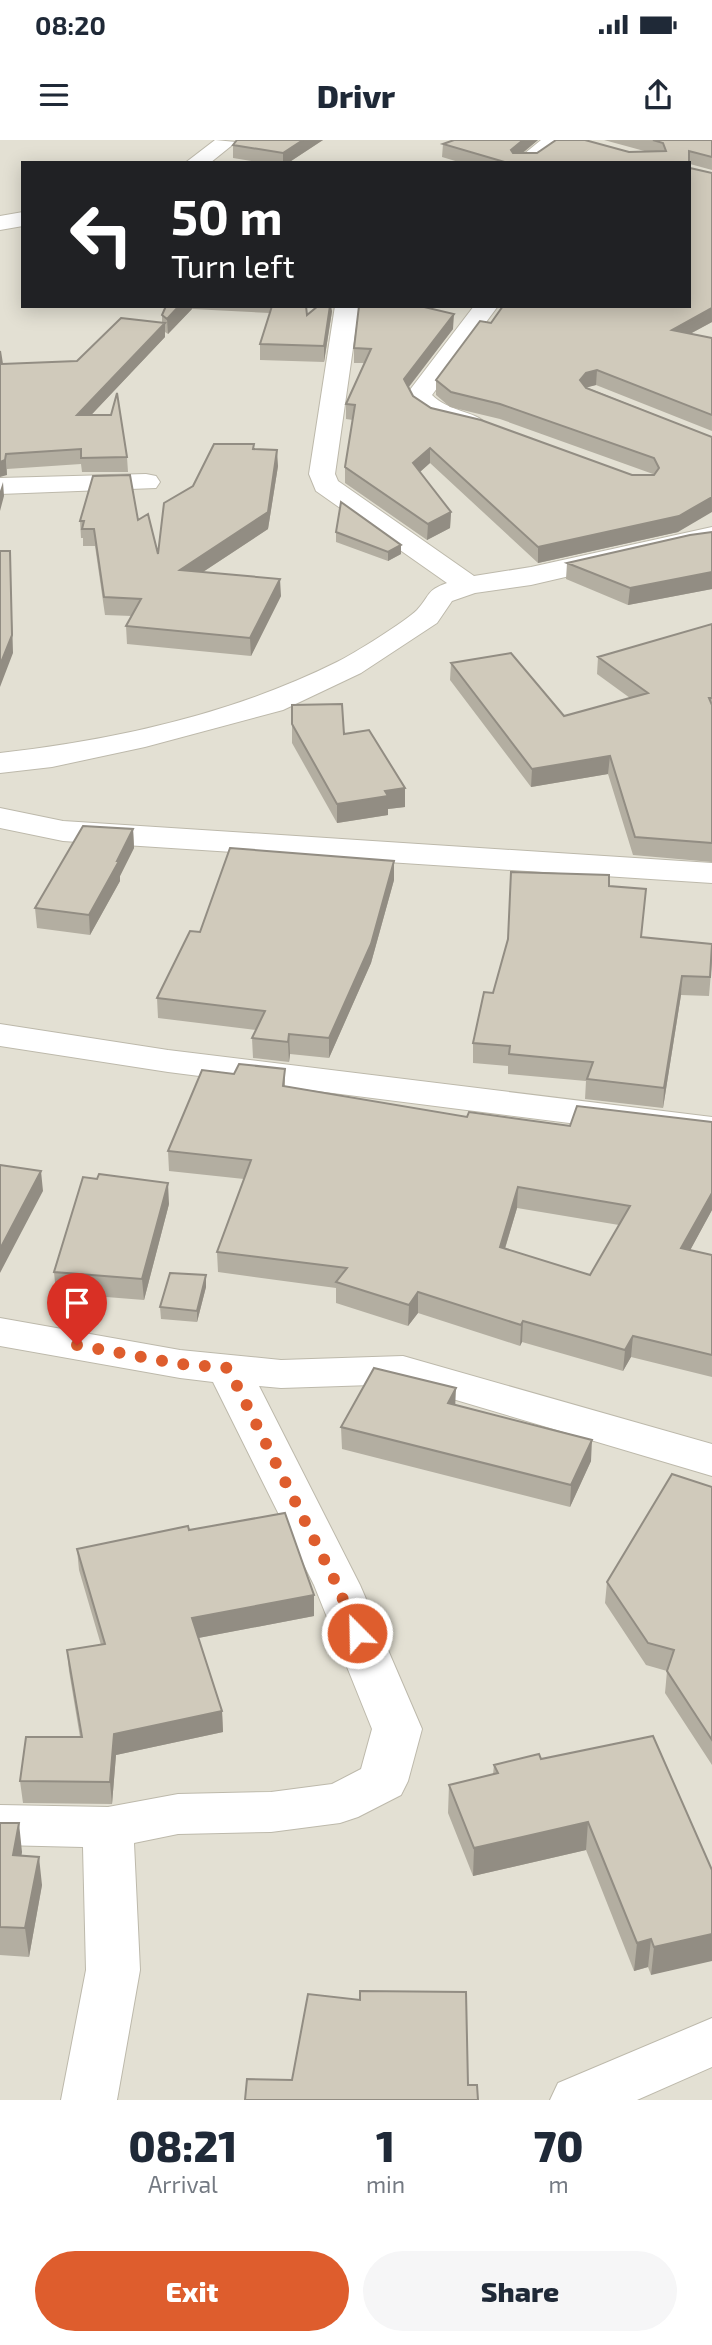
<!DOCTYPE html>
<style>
:root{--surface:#fff;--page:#f6f6f7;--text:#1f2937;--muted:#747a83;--accent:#de5d2d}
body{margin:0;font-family:"Exo 2",sans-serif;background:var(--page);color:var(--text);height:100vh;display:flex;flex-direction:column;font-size:26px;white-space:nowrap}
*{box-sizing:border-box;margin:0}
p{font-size:23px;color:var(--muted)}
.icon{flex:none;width:38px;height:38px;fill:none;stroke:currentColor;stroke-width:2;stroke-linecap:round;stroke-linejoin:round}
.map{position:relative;height:1960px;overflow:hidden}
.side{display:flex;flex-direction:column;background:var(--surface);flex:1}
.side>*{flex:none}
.hud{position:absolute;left:21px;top:21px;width:670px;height:147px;border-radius:0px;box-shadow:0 4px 18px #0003;background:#202124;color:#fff;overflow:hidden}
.pin{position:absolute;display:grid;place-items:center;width:60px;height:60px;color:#fff;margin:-72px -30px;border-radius:50% 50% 50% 0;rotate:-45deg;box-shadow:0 0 7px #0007}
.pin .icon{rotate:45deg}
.me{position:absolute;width:77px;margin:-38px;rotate:337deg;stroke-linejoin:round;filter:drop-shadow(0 0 5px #0008)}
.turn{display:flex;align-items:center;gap:24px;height:147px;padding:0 35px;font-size:32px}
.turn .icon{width:91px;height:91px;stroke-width:2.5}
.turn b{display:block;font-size:49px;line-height:60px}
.eta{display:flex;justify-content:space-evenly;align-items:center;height:119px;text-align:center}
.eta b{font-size:42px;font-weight:800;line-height:49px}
.action{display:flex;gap:14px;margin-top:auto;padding:14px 35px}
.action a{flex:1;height:80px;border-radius:42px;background:var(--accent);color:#fff;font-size:28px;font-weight:800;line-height:80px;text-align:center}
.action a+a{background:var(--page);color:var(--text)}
.status{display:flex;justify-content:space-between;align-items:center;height:49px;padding:0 35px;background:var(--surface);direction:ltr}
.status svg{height:19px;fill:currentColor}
header{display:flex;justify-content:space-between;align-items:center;height:91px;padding:0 35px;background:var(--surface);font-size:32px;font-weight:800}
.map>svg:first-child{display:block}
.residential{fill:#e3e0d3;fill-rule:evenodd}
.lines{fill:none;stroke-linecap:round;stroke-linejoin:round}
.street-casing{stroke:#bdb9ab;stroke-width:2}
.street{fill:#fff;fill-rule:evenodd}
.wall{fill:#b3aea1;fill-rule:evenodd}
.shaded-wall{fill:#928d83}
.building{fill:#d0cabb;stroke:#928d83;stroke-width:2;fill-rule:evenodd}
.route{stroke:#de5d2d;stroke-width:12;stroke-dasharray:0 21.6}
</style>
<div class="status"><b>08:20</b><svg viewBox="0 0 49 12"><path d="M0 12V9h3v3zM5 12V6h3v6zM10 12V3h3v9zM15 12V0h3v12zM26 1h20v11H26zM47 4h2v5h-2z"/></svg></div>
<header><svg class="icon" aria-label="menu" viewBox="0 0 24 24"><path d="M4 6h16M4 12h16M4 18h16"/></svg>Drivr<svg class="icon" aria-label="share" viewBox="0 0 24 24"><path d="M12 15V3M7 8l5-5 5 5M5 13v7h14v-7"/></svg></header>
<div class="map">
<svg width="712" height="1960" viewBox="0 0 712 1960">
<rect width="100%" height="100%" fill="#f0eee4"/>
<path class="residential" d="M 0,0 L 712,0 L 712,1960 L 0,1960 ZM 23,23 L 690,23 L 690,166 L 23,166 Z"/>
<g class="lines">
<g class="street-casing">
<path id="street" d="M 215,0 L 236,2 L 210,23 L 185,23 Z
M 541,0 L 565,0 L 537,23 L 513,23 Z
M 23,72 L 23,86 L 0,90 L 0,76 Z
M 335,166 L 359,166 L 335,334 L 338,341 L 474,436 L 531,427 L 712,387 L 712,403 L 531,445 L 475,453 L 452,461 L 437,483 L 361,533 L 283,570 L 145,607 L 52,627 L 0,633 L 0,613 C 115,600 233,574 337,522 C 353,514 405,482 417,470 C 431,455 425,451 447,443 L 316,351 L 309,334 Z
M 474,166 L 498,166 L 432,255 C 447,271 477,272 485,283 L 481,289 C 453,295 422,277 406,255 Z
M 146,334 L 156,336 L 160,342 L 156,348 L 0,354 L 0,338 Z
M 0,668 L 63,681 L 712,723 L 712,743 L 63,701 L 0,688 Z
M 0,884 L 168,910 L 712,977 L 712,1001 L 168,932 L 0,906 Z
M 0,1178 L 180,1210 L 281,1220 L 403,1216 L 712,1304 L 712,1336 L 402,1244 L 281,1248 L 259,1246 L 360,1445 L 422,1589 L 408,1641 L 401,1655 L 358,1677 L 340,1683 L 271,1692 L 178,1694 L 134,1703 L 140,1830 L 117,1960 L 61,1960 L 86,1830 L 83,1707 L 0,1705 L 0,1665 L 108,1667 L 178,1654 L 271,1652 L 332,1644 L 361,1629 L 372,1589 L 314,1445 L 213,1242 L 180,1238 L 0,1206 Z
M 712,1878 L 712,1927 L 637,1960 L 550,1960 L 558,1943 Z"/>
</g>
<use href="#street" class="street"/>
</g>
<path class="wall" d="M 237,0 L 323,0 L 288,23 L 264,23 L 233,18 L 233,5 Z
M 454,0 L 538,0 L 523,13 L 648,12 L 604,0 L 712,0 L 712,30 L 690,24 L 690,23 L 462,23 L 442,17 L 443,4 Z
M 712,33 L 712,182 L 690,194 L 712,198 L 712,291 L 596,245 L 586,247 L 712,297 L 678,392 L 538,423 L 430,323 L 420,332 L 451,372 L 450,388 L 427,400 L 345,343 L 345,327 L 353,280 L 346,279 L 346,264 L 364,223 L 354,223 L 354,208 L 453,189 L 409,247 L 413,256 L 431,268 L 632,335 L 654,335 L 653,334 L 500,279 L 450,267 L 436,255 L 436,240 L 491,183 Z
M 166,166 L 306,166 L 307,175 L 332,171 L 324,222 L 260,220 L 260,204 L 270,173 L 192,169 L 168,194 L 165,192 L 165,197 L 91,275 L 127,317 L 128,332 L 82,332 L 81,324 L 7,329 L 7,335 L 2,224 L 77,221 L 162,183 L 162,175 Z
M 254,309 L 278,326 L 268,389 L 203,432 L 281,456 L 251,516 L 127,504 L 126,486 L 132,476 L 105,475 L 95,406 L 83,406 L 83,398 L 81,398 L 80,381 L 138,380 L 158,414 Z
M 336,392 L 401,405 L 401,414 L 388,421 L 336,402 Z
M 712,392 L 712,449 L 628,465 L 566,439 L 567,423 Z
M 712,484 L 712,722 L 633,715 L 608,634 L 531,647 L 450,540 L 451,523 L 564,576 L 630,558 L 597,534 L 598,517 Z
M 292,565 L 344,594 L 405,667 L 388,669 L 388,675 L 337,683 L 292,603 Z
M 133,689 L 134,708 L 120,736 L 120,741 L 90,795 L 37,788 L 35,768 Z
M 394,721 L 394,740 L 371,823 L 329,918 L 290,914 L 289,922 L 253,918 L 252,898 L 256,890 L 158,878 L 157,858 L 200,792 Z
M 609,746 L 642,797 L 712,821 L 709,856 L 681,855 L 663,968 L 585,959 L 586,941 L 508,934 L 508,926 L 473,923 L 473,903 Z
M 285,929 L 285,946 L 467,977 L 570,986 L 712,982 L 712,1070 L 690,1110 L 712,1115 L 712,1237 L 631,1217 L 623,1231 L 522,1202 L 520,1206 L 418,1173 L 408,1186 L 336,1163 L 336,1148 L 218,1132 L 217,1112 L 244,1039 L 169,1031 L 168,1011 L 234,934 ZM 517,1068 L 619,1085 L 590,1135 L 505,1109 Z
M 169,1064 L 144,1160 L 56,1153 L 54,1132 Z
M 206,1135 L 206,1147 L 197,1182 L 161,1179 L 160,1167 Z
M 341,1287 L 591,1321 L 570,1367 L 342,1309 Z
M 712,1347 L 712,1625 L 665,1553 L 667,1531 L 646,1525 L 605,1463 L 607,1442 Z
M 189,1390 L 314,1476 L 198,1498 L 222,1571 L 223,1592 L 116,1615 L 112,1664 L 23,1663 L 20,1641 L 80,1597 L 69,1531 L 67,1510 L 101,1505 L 79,1430 L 77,1409 Z
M 541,1619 L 712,1730 L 651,1835 L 648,1827 L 634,1831 L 586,1710 L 473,1736 L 448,1673 L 449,1645 L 493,1634 L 494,1625 Z
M 0,1683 L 22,1712 L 21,1716 L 42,1745 L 29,1817 L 0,1815 Z"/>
<path class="shaded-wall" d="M 303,0 L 323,0 L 288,23 L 283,23 L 283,13 Z
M 523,0 L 538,0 L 510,23 L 511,10 Z
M 179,166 L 192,166 L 192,169 L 168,194 L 167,179 Z
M 330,166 L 331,166 L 332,171 L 324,222 L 324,206 Z
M 712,168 L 712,182 L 671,204 L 672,190 Z
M 454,174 L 453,189 L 404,253 L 404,239 Z
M 165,183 L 165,197 L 78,289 L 77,275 Z
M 597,230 L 596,245 L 585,248 L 580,240 L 586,233 Z
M 430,308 L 430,323 L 413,338 L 413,323 Z
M 277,310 L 278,326 L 268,389 L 180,447 L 180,430 Z
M 6,314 L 7,335 L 0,337 L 0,322 Z
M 3,342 L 4,356 L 0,371 L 0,351 Z
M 712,357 L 712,372 L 678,392 L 538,423 L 538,407 Z
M 451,372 L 450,388 L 427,400 L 428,384 Z
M 401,405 L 401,414 L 388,421 L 388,412 Z
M 10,411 L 13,513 L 0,547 L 0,525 Z
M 712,432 L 712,449 L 628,465 L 630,448 Z
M 280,439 L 281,456 L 251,516 L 250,498 Z
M 610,616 L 608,634 L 531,647 L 532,629 Z
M 405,648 L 405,667 L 388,669 L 388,675 L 337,683 L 337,664 L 385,651 Z
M 133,689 L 134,708 L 120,736 L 120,741 L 90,795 L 89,775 Z
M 394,721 L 394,740 L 371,823 L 329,918 L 329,898 Z
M 682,836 L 681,855 L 663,968 L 664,948 Z
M 289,894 L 290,914 L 289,922 L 288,902 Z
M 41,1031 L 43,1051 L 0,1133 L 0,1109 Z
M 168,1043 L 169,1064 L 144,1160 L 142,1139 Z
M 518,1047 L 517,1068 L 499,1128 L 500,1107 Z
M 712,1053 L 712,1070 L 680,1129 L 681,1108 Z
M 206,1135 L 206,1147 L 197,1182 L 197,1171 Z
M 418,1152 L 418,1173 L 408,1186 L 409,1165 Z
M 523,1181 L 522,1202 L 520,1206 L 521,1185 Z
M 633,1196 L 631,1217 L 623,1231 L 625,1210 Z
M 456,1248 L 455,1270 L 448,1263 Z
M 592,1300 L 591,1321 L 570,1367 L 571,1345 Z
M 314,1455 L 314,1476 L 193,1499 L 192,1478 Z
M 222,1571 L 223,1592 L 116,1615 L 112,1664 L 110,1642 L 114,1594 Z
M 588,1682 L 586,1710 L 473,1736 L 474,1708 Z
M 19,1683 L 22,1712 L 16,1744 L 13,1715 Z
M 39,1717 L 42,1745 L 29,1817 L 25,1788 Z
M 712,1794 L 712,1821 L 651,1835 L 654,1807 Z
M 651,1799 L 648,1827 L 634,1831 L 637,1803 Z"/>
<path class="building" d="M 237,0 L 303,0 L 283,13 L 233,5 Z
M 454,0 L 523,0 L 511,10 L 513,13 L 537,13 L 556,0 L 585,0 L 629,12 L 666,11 L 663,3 L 653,0 L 712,0 L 712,17 L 689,11 L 689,23 L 508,23 L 443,4 Z
M 690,28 L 712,33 L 712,168 L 672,190 L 712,198 L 712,275 L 597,230 L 586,233 L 580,240 L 586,248 L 712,297 L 712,357 L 679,376 L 538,407 L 430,308 L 413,323 L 451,372 L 428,384 L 345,327 L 355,265 L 346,264 L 371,209 L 354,208 L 359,166 L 420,166 L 454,174 L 404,239 L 413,256 L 431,268 L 481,280 L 632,335 L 654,335 L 659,328 L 654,318 L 500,264 L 451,252 L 436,240 L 480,181 L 491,183 L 503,166 L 690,166 Z
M 166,166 L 179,166 L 167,179 L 162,175 Z
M 272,166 L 306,166 L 307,175 L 318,166 L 330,166 L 324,206 L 260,204 Z
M 121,178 L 165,183 L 77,275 L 111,275 L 117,253 L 127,317 L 81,318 L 81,309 L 6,314 L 5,320 L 0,322 L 0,211 L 2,224 L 77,221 Z
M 214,304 L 254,304 L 253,309 L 277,310 L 268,372 L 180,430 L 280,439 L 250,498 L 126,486 L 141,459 L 104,457 L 94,389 L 82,389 L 84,381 L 80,381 L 93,336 L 130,335 L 138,380 L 148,374 L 158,414 L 164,363 L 193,346 Z
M 341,362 L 401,405 L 388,412 L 336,392 Z
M 712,392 L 712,432 L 630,448 L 567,423 L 690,395 Z
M 0,411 L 10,411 L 12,495 L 0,525 Z
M 712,484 L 712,558 L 709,558 L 712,565 L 712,703 L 635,697 L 610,616 L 532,629 L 451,523 L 511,513 L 564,576 L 648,553 L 598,517 Z
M 342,564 L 344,594 L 369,590 L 405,648 L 385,651 L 388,656 L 337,664 L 292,584 L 292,565 Z
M 83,686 L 133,689 L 117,721 L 119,721 L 89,775 L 35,768 Z
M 230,708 L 394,721 L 371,804 L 329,898 L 289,894 L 288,902 L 252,898 L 265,871 L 157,858 L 190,791 L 200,792 Z
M 511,732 L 609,735 L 609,746 L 646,749 L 641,797 L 712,804 L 710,837 L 682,836 L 664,948 L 587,939 L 593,922 L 509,914 L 510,906 L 473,903 L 484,852 L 493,853 L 508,799 Z
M 239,924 L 285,929 L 283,946 L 467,977 L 469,972 L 570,986 L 577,966 L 712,982 L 712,1053 L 681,1108 L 712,1115 L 712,1215 L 633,1196 L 625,1210 L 523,1181 L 521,1185 L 418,1152 L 409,1165 L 336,1142 L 347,1128 L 217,1112 L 251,1020 L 168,1011 L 202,930 L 234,934 ZM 518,1047 L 630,1066 L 590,1135 L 500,1107 Z
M 0,1025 L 41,1031 L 0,1109 Z
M 99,1034 L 168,1043 L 142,1139 L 54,1132 L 83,1037 L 97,1039 Z
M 170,1133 L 206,1135 L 197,1171 L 160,1167 Z
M 374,1228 L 456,1248 L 448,1263 L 592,1300 L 571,1345 L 341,1287 Z
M 672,1334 L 712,1347 L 712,1600 L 667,1531 L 674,1510 L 648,1503 L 607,1442 Z
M 285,1373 L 314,1455 L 192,1478 L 222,1571 L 114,1594 L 110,1642 L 20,1641 L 26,1597 L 82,1597 L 67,1510 L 105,1504 L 77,1409 L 188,1386 L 189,1390 Z
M 653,1596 L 712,1730 L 712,1794 L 654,1807 L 651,1799 L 637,1803 L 588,1682 L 474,1708 L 449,1645 L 498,1633 L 494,1625 L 539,1614 L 541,1619 Z
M 0,1683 L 19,1683 L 13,1715 L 39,1717 L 25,1788 L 0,1787 Z
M 360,1851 L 466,1852 L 468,1945 L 477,1945 L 478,1960 L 245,1960 L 247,1939 L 292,1940 L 308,1854 L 360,1860 Z"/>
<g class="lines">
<path class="route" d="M 77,1205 L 180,1224 L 228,1228 L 337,1445 L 357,1493"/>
</g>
</svg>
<div class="pin" style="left:77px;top:1205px;background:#d93025"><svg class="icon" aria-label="arrive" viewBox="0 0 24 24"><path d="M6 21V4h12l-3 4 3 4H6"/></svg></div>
<svg class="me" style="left:357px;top:1493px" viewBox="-20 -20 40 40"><circle r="17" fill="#de5d2d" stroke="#fff" stroke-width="3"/><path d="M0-11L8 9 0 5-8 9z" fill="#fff"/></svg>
<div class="hud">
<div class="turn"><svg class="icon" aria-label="left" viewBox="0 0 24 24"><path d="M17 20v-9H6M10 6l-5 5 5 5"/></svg><div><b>50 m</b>Turn left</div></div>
</div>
</div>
<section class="side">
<div class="eta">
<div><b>08:21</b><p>Arrival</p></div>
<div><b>1</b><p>min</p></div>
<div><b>70</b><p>m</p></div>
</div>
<div class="action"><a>Exit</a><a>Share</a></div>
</section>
